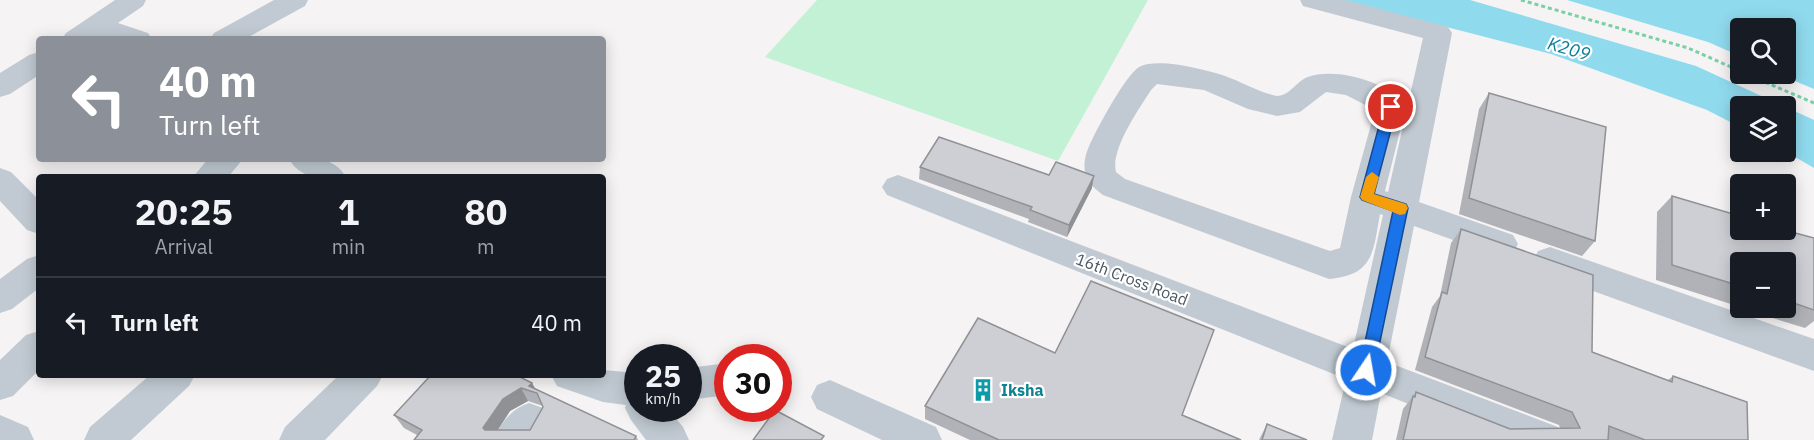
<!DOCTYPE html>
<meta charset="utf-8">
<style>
:root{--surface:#171b24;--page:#242831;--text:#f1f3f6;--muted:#9ea1a6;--line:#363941}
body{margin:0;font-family:"IBM Plex Sans",sans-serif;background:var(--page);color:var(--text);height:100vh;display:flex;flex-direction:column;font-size:22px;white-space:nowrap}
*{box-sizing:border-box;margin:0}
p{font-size:20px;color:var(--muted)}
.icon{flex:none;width:33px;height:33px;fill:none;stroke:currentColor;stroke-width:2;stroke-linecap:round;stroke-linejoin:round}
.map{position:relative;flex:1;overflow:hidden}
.details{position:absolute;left:36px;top:174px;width:570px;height:204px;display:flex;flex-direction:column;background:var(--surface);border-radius:6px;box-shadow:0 3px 15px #0003}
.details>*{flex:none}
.hud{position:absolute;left:36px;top:36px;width:570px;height:126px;border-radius:6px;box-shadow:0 3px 15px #0003;background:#8c9099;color:#fff;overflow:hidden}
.controls{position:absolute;left:1730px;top:18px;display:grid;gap:12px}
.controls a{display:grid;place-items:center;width:66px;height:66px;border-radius:6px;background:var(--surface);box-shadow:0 3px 15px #0003;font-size:30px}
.speed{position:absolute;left:624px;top:344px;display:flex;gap:12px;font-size:30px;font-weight:700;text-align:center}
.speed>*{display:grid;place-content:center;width:78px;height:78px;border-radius:50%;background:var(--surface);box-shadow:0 3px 15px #0003;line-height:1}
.speed small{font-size:15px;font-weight:400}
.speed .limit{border:9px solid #d22;background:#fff;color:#111}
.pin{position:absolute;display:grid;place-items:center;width:51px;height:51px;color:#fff;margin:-26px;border:3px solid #fff;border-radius:50%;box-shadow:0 2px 6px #0007}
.me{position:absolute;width:66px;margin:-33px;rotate:12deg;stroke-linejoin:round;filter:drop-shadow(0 0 4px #0008)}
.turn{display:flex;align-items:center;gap:21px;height:126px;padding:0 24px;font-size:27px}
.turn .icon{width:78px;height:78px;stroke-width:2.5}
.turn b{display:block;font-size:42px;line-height:51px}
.eta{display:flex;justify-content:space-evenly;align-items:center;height:102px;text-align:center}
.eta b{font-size:36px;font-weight:700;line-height:42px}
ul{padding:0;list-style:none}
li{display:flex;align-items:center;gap:18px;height:90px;padding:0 24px;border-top:2px solid var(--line)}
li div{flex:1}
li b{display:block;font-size:22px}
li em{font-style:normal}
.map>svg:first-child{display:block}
.green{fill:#c3f1d5}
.water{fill:#90daee}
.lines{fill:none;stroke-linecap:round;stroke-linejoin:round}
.path{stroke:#7ad0a6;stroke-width:3;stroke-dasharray:4 3;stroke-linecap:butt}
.minor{fill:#c1cad2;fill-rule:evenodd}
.wall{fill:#b0b2b7;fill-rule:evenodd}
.shaded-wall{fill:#909195}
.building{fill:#cdcfd5;stroke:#909195;stroke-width:1.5;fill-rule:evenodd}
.route{fill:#1a73e8;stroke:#114b97;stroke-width:1.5}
.slow{fill:#f59e0b}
.labels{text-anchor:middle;stroke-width:4.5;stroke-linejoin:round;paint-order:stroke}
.street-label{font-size:16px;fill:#4a5661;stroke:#fff}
.culture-label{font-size:16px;font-weight:bold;fill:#0d838f;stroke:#fff;text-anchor:start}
.water-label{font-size:18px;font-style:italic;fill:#0c7c9b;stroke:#fff}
</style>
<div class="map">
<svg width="1814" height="440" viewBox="0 0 1814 440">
<rect width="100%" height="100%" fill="#f5f3f3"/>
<path class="green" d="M 817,0 L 1148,0 L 1058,161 L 765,57 Z"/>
<path class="water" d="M 1342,0 L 1470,0 L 1696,66 L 1814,120 L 1814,168 L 1785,151 L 1785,106 L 1740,106 L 1740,127 L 1707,110 L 1551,54 Z
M 1567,0 L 1814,0 L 1814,89 L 1778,74 L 1785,74 L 1785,28 L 1740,28 L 1740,56 L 1708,42 Z"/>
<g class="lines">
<path class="path" d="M 1521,0 L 1688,48 L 1740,71
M 1746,74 L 1814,103"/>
<path class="minor" d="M 115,0 L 146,0 L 143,6 L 118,23 L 148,33 L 152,39 L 108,39 L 99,36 L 95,39 L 62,39 L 66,33 Z
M 274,0 L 308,0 L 305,6 L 245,39 L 210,39 L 214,33 Z
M 1300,0 L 1345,0 L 1448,27 L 1452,33 L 1419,202 L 1513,235 L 1518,244 L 1513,253 L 1501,257 L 1414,226 L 1387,362 L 1558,427 L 1564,440 L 1499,440 L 1381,393 L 1372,440 L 1332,440 L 1346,379 L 887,195 L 882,187 L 887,179 L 898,175 L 909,179 L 1353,349 L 1383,215 L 1380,214 C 1373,252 1374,275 1329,279 L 1103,195 C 1083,181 1080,166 1090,144 C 1098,127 1125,76 1139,67 C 1158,57 1206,70 1225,76 C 1242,82 1258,92 1277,96 C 1290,96 1296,81 1308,77 C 1335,67 1391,82 1406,107 L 1385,191 L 1388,192 L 1423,38 L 1303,6 ZM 1157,84 L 1204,90 L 1248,109 L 1277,116 L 1300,112 L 1326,92 L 1346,95 L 1375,110 L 1351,197 L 1340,248 L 1330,251 L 1125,179 L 1116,172 C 1110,150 1139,109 1151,90 Z
M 39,52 L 39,75 L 10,94 L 0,97 L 0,73 L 29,55 Z
M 208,159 L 243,159 L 228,177 L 193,177 Z
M 289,159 C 312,159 333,155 346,177 C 323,177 302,181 289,159 Z
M 0,168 L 11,172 L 39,200 L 39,234 L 27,230 L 0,201 Z
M 1550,247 L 1814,339 L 1814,371 L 1538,271 L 1533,261 L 1538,251 Z
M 39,255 L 39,288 L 12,309 L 0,313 L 0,279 L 27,259 Z
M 39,331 L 39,370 L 13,396 L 0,400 L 0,360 L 26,335 Z
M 728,363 L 728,395 L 688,400 L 688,368 Z
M 603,370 L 638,373 L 638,408 L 667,408 L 683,427 L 689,440 L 646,440 L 631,420 L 625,408 L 626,405 L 603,402 L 557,386 L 551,375 L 603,375 Z
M 150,375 L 195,375 L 189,386 L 131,440 L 84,440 L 90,427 Z
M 339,375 L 383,375 L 377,386 L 325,440 L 279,440 L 285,427 Z
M 830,380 L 936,427 L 942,440 L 882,440 L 817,409 L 811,397 L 817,385 Z
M 529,403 L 543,408 L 548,420 L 537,440 L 493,440 C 501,423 511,409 529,403 Z
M 0,415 L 28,427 L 34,440 L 0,440 Z"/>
</g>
<path class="wall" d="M 1489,93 L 1595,241 L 1582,256 L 1459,214 L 1479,109 Z
M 920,167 L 1049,175 L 1092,188 L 1067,237 L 1028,222 L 1029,219 L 919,179 Z
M 1672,196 L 1814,238 L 1814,321 L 1805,328 L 1740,308 L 1785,308 L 1785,262 L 1740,262 L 1740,307 L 1656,280 L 1657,212 Z
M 1461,229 L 1592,352 L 1668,380 L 1673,376 L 1748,440 L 1396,440 L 1403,409 L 1416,392 L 1510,429 L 1560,428 L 1559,425 L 1415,370 L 1432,307 L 1440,296 L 1451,243 Z
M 431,375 L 536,389 L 636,436 L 638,440 L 414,440 L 417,435 L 404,428 L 394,415 ZM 528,401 L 543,406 L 543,407 L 530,430 L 498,430 L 510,411 Z
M 925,406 L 1182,415 L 1241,440 L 970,440 L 925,419 Z
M 1267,424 L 1307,440 L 1259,440 Z"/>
<path class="shaded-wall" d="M 1094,176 L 1092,188 L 1067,237 L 1069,225 Z
M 532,383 L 539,395 L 529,386 Z
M 521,388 L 528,401 L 510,411 L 491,440 L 483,428 L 503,399 Z"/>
<path class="building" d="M 1489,93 L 1606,127 L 1595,241 L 1469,198 Z
M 939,137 L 1049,175 L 1056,162 L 1094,176 L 1069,225 L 1030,210 L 1032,207 L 920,167 Z
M 1672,196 L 1740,216 L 1740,230 L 1784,230 L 1814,238 L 1814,310 L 1785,300 L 1785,262 L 1740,262 L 1740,286 L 1672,265 Z
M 1461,229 L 1593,275 L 1592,352 L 1672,382 L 1673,376 L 1747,402 L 1748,440 L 1645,440 L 1609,426 L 1608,440 L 1403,440 L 1413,396 L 1415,397 L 1416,392 L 1510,429 L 1580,428 L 1572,412 L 1425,357 L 1442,292 L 1447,294 Z
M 1091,281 L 1214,330 L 1182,415 L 1241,440 L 999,440 L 925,406 L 978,318 L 1055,353 Z
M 431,375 L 516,375 L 532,383 L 529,386 L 636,436 L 634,440 L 414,440 L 422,430 L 394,415 ZM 521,388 L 537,393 L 543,407 L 530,430 L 485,430 L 483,428 L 503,399 Z
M 775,410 L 824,436 L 821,440 L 753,440 Z
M 1267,424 L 1307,440 L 1262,440 Z"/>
<path class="route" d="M 1391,103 L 1397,107 L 1374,194 L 1406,204 L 1408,208 L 1374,370 L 1372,375 L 1366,377 L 1361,375 L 1359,370 L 1393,211 L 1362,200 L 1360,197 L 1384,107 Z"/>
<path class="slow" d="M 1372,172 L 1379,177 L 1374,194 L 1406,204 L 1408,208 L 1405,214 L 1400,215 L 1362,200 L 1360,197 L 1366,177 Z"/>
<defs>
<g id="building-bare" transform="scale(1.8)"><path d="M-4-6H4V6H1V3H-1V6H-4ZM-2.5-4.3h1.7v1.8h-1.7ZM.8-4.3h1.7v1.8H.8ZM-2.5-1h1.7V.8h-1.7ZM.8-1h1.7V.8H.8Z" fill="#0f9aa8" stroke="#fff" stroke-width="2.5" paint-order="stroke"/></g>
</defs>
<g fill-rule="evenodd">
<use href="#building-bare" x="983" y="390"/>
</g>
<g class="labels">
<g class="street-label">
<text transform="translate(1132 279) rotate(21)" y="6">16th Cross Road</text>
</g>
<g class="culture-label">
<text x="1001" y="396">Iksha</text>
</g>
<g class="water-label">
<text transform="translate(1569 49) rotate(16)" y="6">K209</text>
</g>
</g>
</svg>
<div class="controls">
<a><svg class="icon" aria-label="search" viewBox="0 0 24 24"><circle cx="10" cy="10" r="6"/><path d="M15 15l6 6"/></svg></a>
<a><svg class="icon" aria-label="layers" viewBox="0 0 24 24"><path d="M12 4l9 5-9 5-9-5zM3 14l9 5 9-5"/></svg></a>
<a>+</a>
<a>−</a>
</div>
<div class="speed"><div>25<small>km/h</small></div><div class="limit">30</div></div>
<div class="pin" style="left:1391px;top:107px;background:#d93025"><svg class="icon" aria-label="arrive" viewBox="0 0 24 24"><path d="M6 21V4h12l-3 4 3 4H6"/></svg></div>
<svg class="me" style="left:1366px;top:370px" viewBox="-20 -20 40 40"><circle r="17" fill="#1a73e8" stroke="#fff" stroke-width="3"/><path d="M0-11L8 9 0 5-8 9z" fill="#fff"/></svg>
<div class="hud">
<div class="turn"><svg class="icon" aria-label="left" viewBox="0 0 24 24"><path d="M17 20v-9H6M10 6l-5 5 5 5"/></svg><div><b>40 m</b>Turn left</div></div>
</div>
<section class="details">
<div class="eta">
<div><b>20:25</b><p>Arrival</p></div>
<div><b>1</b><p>min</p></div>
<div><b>80</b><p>m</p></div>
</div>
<ul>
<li><svg class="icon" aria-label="left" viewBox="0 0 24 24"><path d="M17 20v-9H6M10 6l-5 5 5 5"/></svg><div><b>Turn left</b></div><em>40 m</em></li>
</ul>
</section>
</div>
